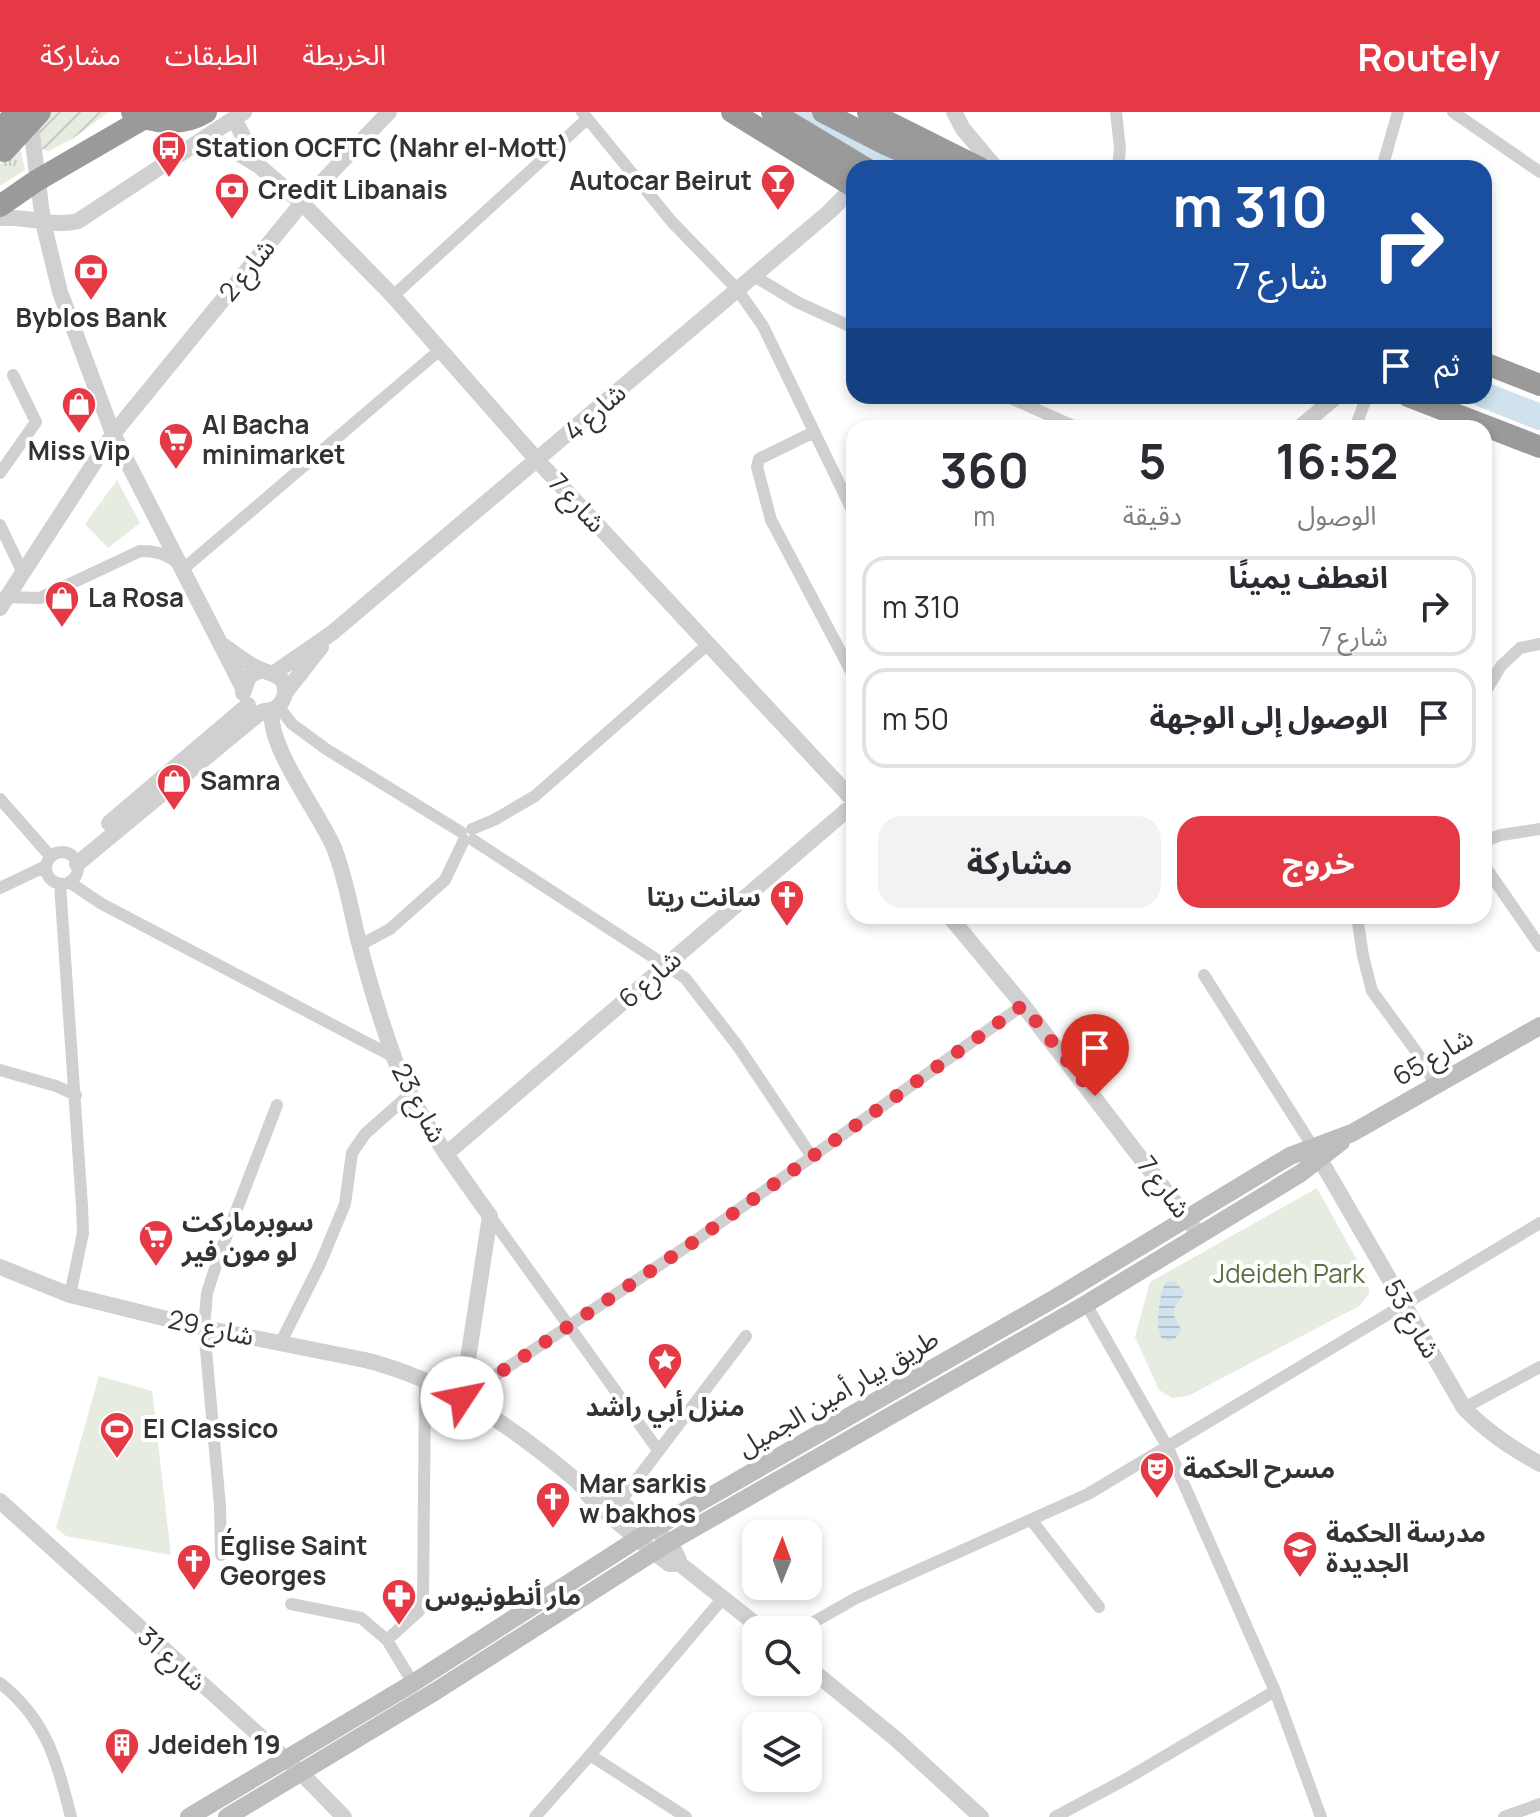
<!DOCTYPE html>
<html lang="ar">
<meta charset="utf-8">
<style>
:root{--surface:#fff;--page:#f2f2f3;--text:#2b2b33;--muted:#7c7c81;--line:#e1e1e2;--accent:#e63946}
body{margin:0;font-family:Manrope,"Noto Sans Arabic",sans-serif;background:var(--page);color:var(--text);direction:rtl;height:100vh;display:flex;flex-direction:column;font-size:30px;white-space:nowrap}
*{box-sizing:border-box;margin:0}
p{font-size:26px;color:var(--muted)}
.icon{flex:none;width:44px;height:44px;fill:none;stroke:currentColor;stroke-width:2;stroke-linecap:round;stroke-linejoin:round}
.map{position:relative;flex:1;overflow:hidden;direction:ltr}
.panel{position:absolute;left:846px;top:308px;width:646px;height:504px;display:flex;flex-direction:column;background:var(--surface);border-radius:24px;box-shadow:0 4px 12px #0003;direction:rtl}
.panel>*{flex:none}
.guide{position:absolute;left:846px;top:48px;width:646px;height:244px;border-radius:24px;box-shadow:0 4px 12px #0003;direction:rtl;background:#1a4fa0;color:#fff;overflow:hidden}
.needle{width:52px;rotate:1deg}
.controls{position:absolute;left:742px;top:1408px;display:grid;gap:16px}
.controls a{display:grid;place-items:center;width:80px;height:80px;border-radius:16px;background:var(--surface);box-shadow:0 4px 12px #0003;font-size:40px}
.pin{position:absolute;display:grid;place-items:center;width:68px;height:68px;color:#fff;margin:-82px -34px;border-radius:50% 50% 50% 0;rotate:-45deg;box-shadow:0 0 8px #0007}
.pin .icon{rotate:45deg}
.me{position:absolute;width:88px;margin:-44px;rotate:56deg;stroke-linejoin:round;filter:drop-shadow(0 0 6px #0008)}
.turn{display:flex;align-items:center;gap:28px;height:168px;padding:0 32px;font-size:36px}
.turn .icon{width:104px;height:104px;stroke-width:2.5}
.turn b{display:block;font-size:56px;line-height:68px}
.then{display:flex;align-items:center;height:76px;padding:0 32px;background:#0003;gap:16px;font-size:30px}
.eta{display:flex;justify-content:space-evenly;align-items:center;height:136px;text-align:center}
.eta b{font-size:48px;font-weight:700;line-height:56px}
.action{display:flex;gap:16px;margin-top:auto;padding:16px 32px}
.action a{flex:1;height:92px;border-radius:24px;background:var(--accent);color:#fff;font-size:32px;font-weight:700;line-height:92px;text-align:center}
.action a+a{background:var(--page);color:var(--text)}
ul{padding:0;list-style:none}
li{display:flex;align-items:center;gap:24px;height:100px;margin:0 16px 12px;padding:0 16px;border:4px solid var(--line);border-radius:24px}
li div{flex:1}
li b{display:block;font-size:30px}
li em{font-style:normal}
header{display:flex;align-items:center;gap:48px;box-sizing:border-box;height:112px;padding:0 40px;background:var(--accent);color:#fff}
header strong{font-size:38px}
nav{display:flex;gap:44px;margin-inline-start:auto;font-size:28px}
.map>svg:first-child{display:block}
.grass{fill:url(#grass-tufts)}
.park{fill:#e6ecdf}
.garden{fill:url(#garden-furrows)}
.water{fill:url(#water-rules)}
.lines{fill:none;stroke-linecap:round;stroke-linejoin:round}
.river{stroke:#cfe2ee;stroke-width:26}
.minor{stroke:#d0d0d0;stroke-width:12}
.tertiary{stroke:#d0d0d0;stroke-width:16}
.secondary{stroke:#bdbdbd;stroke-width:18}
.motorway{stroke:#9a9a9a;stroke-width:22}
.motorway-bridge{stroke:#9a9a9a;stroke-width:22}
.route{stroke:#e63946;stroke-width:14;stroke-dasharray:0 25.2}
.labels{text-anchor:middle;stroke-width:8;stroke-linejoin:round;paint-order:stroke}
.poi-label{font-size:26px;font-weight:bold;fill:#333;stroke:#fff;text-anchor:start}
.street-label{font-size:26px;fill:#333;stroke:#fff}
.park-label{font-size:26px;fill:#56703f;stroke:#fff}
</style>
<header>
<strong>Routely</strong>
<nav><a>الخريطة</a><a>الطبقات</a><a>مشاركة</a></nav>
</header>
<div class="map">
<svg width="1540" height="1705" viewBox="0 0 1540 1705">
<defs>
<pattern id="grass-tufts" width="24" height="20" patternUnits="userSpaceOnUse" patternTransform="scale(2)"><rect width="24" height="20" fill="#e6ecdf"/><path d="M3 7l-1-3M5 7V3M7 7l1-3M15 17l-1-3M17 17v-4M19 17l1-3" fill="none" stroke="#c6cbc0"/></pattern>
<pattern id="garden-furrows" width="10" height="10" patternUnits="userSpaceOnUse" patternTransform="scale(2)"><rect width="10" height="10" fill="#e6ecdf"/><path d="M-1 1l2-2M0 10L10 0M9 11l2-2" fill="none" stroke="#c6cbc0"/></pattern>
<pattern id="water-rules" width="6" height="5" patternUnits="userSpaceOnUse" patternTransform="scale(2)"><rect width="6" height="5" fill="#cfe2ee"/><path d="M0 2.5h6" fill="none" stroke="#b2c2cd"/></pattern>
</defs>
<rect width="100%" height="100%" fill="#fff"/>
<path class="grass" d="M 19,31 L 25,58 L 0,74 L 0,52 Z"/>
<path class="park" d="M 117,368 L 140,411 L 108,436 L 85,412 Z
M 1317,1076 L 1368,1168 L 1369,1181 L 1361,1193 L 1188,1284 L 1172,1286 L 1159,1278 L 1135,1225 L 1150,1170 Z
M 99,1264 L 152,1279 L 171,1443 L 66,1424 L 56,1416 Z"/>
<path class="garden" d="M 35,0 L 109,0 L 72,27 L 49,39 L 42,37 Z"/>
<path class="water" d="M 1174,1169 L 1184,1179 C 1183,1188 1173,1192 1174,1201 C 1174,1206 1179,1212 1181,1218 L 1174,1228 C 1170,1229 1166,1230 1162,1226 C 1154,1219 1160,1177 1166,1170 Z"/>
<g class="lines">
<path class="river" d="M 803,0 L 879,49 L 898,56
M 1484,283 L 1540,305"/>
<path class="minor" d="M 582,0 L 672,110 L 737,177 L 763,214 L 854,402
M 1116,0 L 1120,36 L 1118,56
M 1453,0 L 1540,60
M 1382,56 L 1398,0
M 754,164 L 797,190 L 854,216
M 393,184 L 587,7
M 1006,284 L 1078,316
M 1355,316 L 1367,284
M 814,320 L 759,347 L 757,355 L 771,408 L 854,565
M 0,361 L 36,310 L 13,263
M 0,413 L 23,461
M 182,458 L 441,237
M 7,485 L 40,486 L 140,439 C 155,439 165,441 177,451
M 1484,582 L 1501,554 L 1520,536 L 1540,532
M 278,594 L 292,612 L 326,637 L 461,720
M 0,687 L 51,745
M 472,717 L 494,708 L 535,684 L 707,533
M 473,728 L 685,866 L 737,933 L 812,1045
M 1484,729 L 1501,723 L 1540,717
M46 756a16 16 0 1 1 32 0a16 16 0 1 1-32 0Z
M 1484,753 L 1540,834
M 69,770 L 102,792 L 394,945
M 60,772 L 82,1094 L 83,1121 L 70,1183
M 0,776 L 46,754
M 1357,804 L 1363,844 L 1372,879 L 1418,942 L 1436,974
M 360,833 L 390,817 L 445,768 L 464,728
M 1204,863 L 1313,1035
M 0,958 L 56,974 L 76,983
M 490,1104 L 658,1338
M 1086,1192 L 1168,1336 L 1275,1579 L 1321,1705
M 281,1230 L 320,1152 L 345,1092 L 352,1041 L 365,1022 L 410,982
M 462,1286 L 692,1131 L 1023,893
M 1464,1296 L 1540,1255
M 619,1391 L 746,1224
M 1032,1409 L 1099,1495
M 221,1443 L 220,1394 L 204,1216 L 207,1181 L 220,1141 L 277,993
M 291,1492 L 361,1506 L 387,1528 L 413,1571
M 800,1518 L 856,1486 L 1088,1382 L 1540,1111
M 387,1528 L 419,1499 L 423,1490 L 425,1269
M 0,1571 C 47,1608 57,1650 71,1705
M 590,1643 L 686,1705
M 535,1705 L 590,1643 L 723,1486
M 1055,1705 L 1128,1666 L 1275,1579
M 1504,1705 L 1540,1692"/>
<path class="tertiary" d="M 954,0 L 963,17 L 996,56
M 30,6 L 43,110 L 60,180 L 113,322 L 243,576
M 234,7 L 259,54
M 198,31 L 220,33 L 243,44 L 259,54 L 302,91 L 393,184 L 538,349 L 854,689
M 0,106 C 27,103 52,116 78,109 L 244,0
M 1299,316 L 1337,284
M 0,496 L 113,322 L 302,91 L 389,0
M 224,534 C 235,542 245,550 257,556 C 270,562 290,563 284,585 C 281,594 274,599 264,599
M 274,561 L 332,521 L 829,100 L 854,75
M 243,581 L 249,564 L 261,558
M 285,581 L 321,535
M 272,599 C 267,635 319,700 334,736 C 346,766 351,799 359,831 C 369,869 381,910 395,948 C 416,1004 455,1055 490,1104 L 462,1286
M 109,711 L 248,593
M 77,752 L 261,600
M 949,804 L 1023,893 L 1199,1122
M 1314,1037 L 1464,1296 C 1487,1320 1511,1336 1540,1352
M 446,1042 L 854,692
M 0,1155 L 70,1183 L 204,1216 L 365,1248 C 446,1268 516,1317 578,1370 C 584,1376 587,1384 594,1389 C 614,1409 638,1427 660,1445 L 669,1452 L 680,1452
M 582,1374 C 612,1380 673,1422 680,1452 L 763,1518
M 0,1389 L 302,1662 L 344,1705
M 808,1555 L 896,1627 L 981,1705"/>
<path class="secondary" d="M 189,1705 L 413,1571 L 653,1417 L 1057,1185 L 1290,1044 L 1352,1021 L 1540,914
M 227,1705 L 436,1579 L 668,1431 L 1086,1192 L 1301,1061 L 1341,1030"/>
<path class="motorway" d="M 732,0 L 854,75
M 772,0 L 865,56
M 823,0 L 885,32 L 940,56
M 868,0 L 980,56
M 0,19 L 16,0
M 0,94 L 36,69 L 155,0
M 1484,251 L 1540,273
M 1408,284 L 1540,335"/>
<path class="motorway-bridge" d="M 132,0 C 155,13 183,14 206,0
M 4,39 L 40,0"/>
</g>
<g class="lines">
<path class="route" d="M 462,1286 L 692,1131 L 1023,893 L 1095,984"/>
</g>
<defs>
<g id="bus-pin" transform="scale(1.8)"><path d="M0 17L-7.5 6A9.5 9.5 0 1 1 7.5 6Z" fill="#e63946" stroke="#fff"/><path d="M-5-6H5V4H4V6H2V4H-2V6H-4V4H-5ZM-3.5-4V0h7V-4ZM-3.5 1.2v1.5H-2V1.2ZM2 1.2v1.5H3.5V1.2Z" fill="#fff"/></g>
<g id="bar-pin" transform="scale(1.8)"><path d="M0 17L-7.5 6A9.5 9.5 0 1 1 7.5 6Z" fill="#e63946" stroke="#fff"/><path d="M-6-5H6L.8 .8V4.5H3.5V6h-7V4.5H-.8V.8Z" fill="#fff"/></g>
<g id="bank-pin" transform="scale(1.8)"><path d="M0 17L-7.5 6A9.5 9.5 0 1 1 7.5 6Z" fill="#e63946" stroke="#fff"/><path d="M-6-4H6V4H-6ZM0-2.3a2.3 2.3 0 1 0 0 4.6a2.3 2.3 0 1 0 0-4.6Z" fill="#fff"/></g>
<g id="shop-pin" transform="scale(1.8)"><path d="M0 17L-7.5 6A9.5 9.5 0 1 1 7.5 6Z" fill="#e63946" stroke="#fff"/><path d="M-5-2.5h2.3a2.7 3.5 0 0 1 5.4 0H5L5.5 6h-11ZM-1.5-2.5h3a1.5 2.3 0 0 0-3 0Z" fill="#fff"/></g>
<g id="supermarket-pin" transform="scale(1.8)"><path d="M0 17L-7.5 6A9.5 9.5 0 1 1 7.5 6Z" fill="#e63946" stroke="#fff"/><path d="M-6-5.5h2.5l.6 2H6L4.5 2H-2.5L-4.4-4H-6ZM-1.5 3.2a1.3 1.3 0 1 0 .1 0ZM3 3.2a1.3 1.3 0 1 0 .1 0Z" fill="#fff"/></g>
<g id="church-pin" transform="scale(1.8)"><path d="M0 17L-7.5 6A9.5 9.5 0 1 1 7.5 6Z" fill="#e63946" stroke="#fff"/><path d="M-1.2-6h2.4v3.5h3.3v2.4h-3.3V6h-2.4V-.1h-3.3v-2.4h3.3Z" fill="#fff"/></g>
<g id="sight-pin" transform="scale(1.8)"><path d="M0 17L-7.5 6A9.5 9.5 0 1 1 7.5 6Z" fill="#e63946" stroke="#fff"/><path d="M0-6L1.8-2.2L6-1.7L2.9 1.2L3.7 5.4L0 3.3L-3.7 5.4L-2.9 1.2L-6-1.7L-1.8-2.2Z" fill="#fff"/></g>
<g id="stadium-pin" transform="scale(1.8)"><path d="M0 17L-7.5 6A9.5 9.5 0 1 1 7.5 6Z" fill="#e63946" stroke="#fff"/><path d="M0-5a6.5 5 0 1 0 0 10a6.5 5 0 1 0 0-10ZM-3.5-1.8h7v3.6h-7Z" fill="#fff"/></g>
<g id="theatre-pin" transform="scale(1.8)"><path d="M0 17L-7.5 6A9.5 9.5 0 1 1 7.5 6Z" fill="#e63946" stroke="#fff"/><path d="M-5-5.5Q0-4 5-5.5V0Q5 5 0 6Q-5 5-5 0ZM-3.3-2.5H-1v1.5H-3.3ZM1-2.5H3.3v1.5H1ZM-2.8 1Q0 5.5 2.8 1Z" fill="#fff"/></g>
<g id="school-pin" transform="scale(1.8)"><path d="M0 17L-7.5 6A9.5 9.5 0 1 1 7.5 6Z" fill="#e63946" stroke="#fff"/><path d="M0-5L7-2L0 1L-7-2ZM-4 1L0 2.5L4 1V4Q0 6-4 4Z" fill="#fff"/></g>
<g id="pharmacy-pin" transform="scale(1.8)"><path d="M0 17L-7.5 6A9.5 9.5 0 1 1 7.5 6Z" fill="#e63946" stroke="#fff"/><path d="M-2-6h4v4h4v4h-4v4h-4v-4h-4v-4h4Z" fill="#fff"/></g>
<g id="building-pin" transform="scale(1.8)"><path d="M0 17L-7.5 6A9.5 9.5 0 1 1 7.5 6Z" fill="#e63946" stroke="#fff"/><path d="M-4-6H4V6H1V3H-1V6H-4ZM-2.5-4.3h1.7v1.8h-1.7ZM.8-4.3h1.7v1.8H.8ZM-2.5-1h1.7V.8h-1.7ZM.8-1h1.7V.8H.8Z" fill="#fff"/></g>
</defs>
<g fill-rule="evenodd">
<use href="#bus-pin" x="169" y="36"/>
<use href="#bar-pin" x="778" y="69"/>
<use href="#bank-pin" x="232" y="78"/>
<use href="#bank-pin" x="91" y="159"/>
<use href="#shop-pin" x="79" y="292"/>
<use href="#supermarket-pin" x="176" y="328"/>
<use href="#shop-pin" x="62" y="486"/>
<use href="#shop-pin" x="174" y="669"/>
<use href="#church-pin" x="787" y="785"/>
<use href="#supermarket-pin" x="156" y="1125"/>
<use href="#sight-pin" x="665" y="1248"/>
<use href="#stadium-pin" x="117" y="1317"/>
<use href="#theatre-pin" x="1157" y="1357"/>
<use href="#church-pin" x="553" y="1387"/>
<use href="#school-pin" x="1300" y="1436"/>
<use href="#church-pin" x="194" y="1449"/>
<use href="#pharmacy-pin" x="399" y="1484"/>
<use href="#building-pin" x="122" y="1633"/>
</g>
<g class="labels">
<g class="poi-label">
<text x="195" y="45">Station OCFTC (Nahr el-Mott)</text>
<text x="752" y="78" text-anchor="end">Autocar Beirut</text>
<text x="258" y="87">Credit Libanais</text>
<text x="91" y="215" text-anchor="middle">Byblos Bank</text>
<text x="202" y="322">Al Bacha<tspan x="202" dy="30">minimarket</tspan></text>
<text x="79" y="348" text-anchor="middle">Miss Vip</text>
<text x="88" y="495">La Rosa</text>
<text x="200" y="678">Samra</text>
<text x="761" y="794" text-anchor="end">سانت ريتا</text>
<text x="182" y="1119">سوبرماركت<tspan x="182" dy="30">لو مون فير</tspan></text>
<text x="665" y="1304" text-anchor="middle">منزل أبي راشد</text>
<text x="143" y="1326">El Classico</text>
<text x="1183" y="1366">مسرح الحكمة</text>
<text x="579" y="1381">Mar sarkis<tspan x="579" dy="30">w bakhos</tspan></text>
<text x="1326" y="1430">مدرسة الحكمة<tspan x="1326" dy="30">الجديدة</tspan></text>
<text x="220" y="1443">Église Saint<tspan x="220" dy="30">Georges</tspan></text>
<text x="425" y="1493">مار أنطونيوس</text>
<text x="148" y="1642">Jdeideh 19</text>
</g>
<g class="street-label">
<text transform="translate(247 158) rotate(-51)" y="9">شارع 2</text>
<text transform="translate(595 300) rotate(-41)" y="9">شارع 4</text>
<text transform="translate(577 391) rotate(47)" y="9">شارع 7</text>
<text transform="translate(650 867) rotate(-41)" y="9">شارع 6</text>
<text transform="translate(1433 945) rotate(-30)" y="9">شارع 65</text>
<text transform="translate(419 991) rotate(62)" y="9">شارع 23</text>
<text transform="translate(1164 1075) rotate(53)" y="9">شارع 7</text>
<text transform="translate(1412 1207) rotate(60)" y="9">شارع 53</text>
<text transform="translate(211 1216) rotate(12)" y="9">شارع 29</text>
<text transform="translate(838 1281) rotate(-30)" y="9">طريق بيار أمين الجميل</text>
<text transform="translate(172 1547) rotate(42)" y="9">شارع 31</text>
</g>
<g class="park-label">
<text x="1289" y="1171">Jdeideh Park</text>
</g>
</g>
</svg>
<div class="controls">
<a><svg class="needle" viewBox="-14 -14 28 28"><path d="M0-13l5 13h-10z" fill="#e53935"/><path d="M0 13l5-13h-10z" fill="#7c7c81"/></svg></a>
<a><svg class="icon" aria-label="search" viewBox="0 0 24 24"><circle cx="10" cy="10" r="6"/><path d="M15 15l6 6"/></svg></a>
<a><svg class="icon" aria-label="layers" viewBox="0 0 24 24"><path d="M12 4l9 5-9 5-9-5zM3 14l9 5 9-5"/></svg></a>
</div>
<div class="pin" style="left:1095px;top:984px;background:#d93025"><svg class="icon" aria-label="arrive" viewBox="0 0 24 24"><path d="M6 21V4h12l-3 4 3 4H6"/></svg></div>
<svg class="me" style="left:462px;top:1286px" viewBox="-20 -20 40 40"><circle r="19" fill="#fff"/><path d="M0-13L10 11 0 6-10 11z" fill="#e63946"/></svg>
<div class="guide">
<div class="turn"><svg class="icon" aria-label="right" viewBox="0 0 24 24"><path d="M7 20v-9h11M14 6l5 5-5 5"/></svg><div><b>310 m</b>شارع 7</div></div>
<div class="then">ثم<svg class="icon" aria-label="arrive" viewBox="0 0 24 24"><path d="M6 21V4h12l-3 4 3 4H6"/></svg></div>
</div>
<section class="panel">
<div class="eta">
<div><b>16:52</b><p>الوصول</p></div>
<div><b>5</b><p>دقيقة</p></div>
<div><b>360</b><p>m</p></div>
</div>
<ul>
<li><svg class="icon" aria-label="right" viewBox="0 0 24 24"><path d="M7 20v-9h11M14 6l5 5-5 5"/></svg><div><b>انعطف يمينًا</b><p>شارع 7</p></div><em>310 m</em></li>
<li><svg class="icon" aria-label="arrive" viewBox="0 0 24 24"><path d="M6 21V4h12l-3 4 3 4H6"/></svg><div><b>الوصول إلى الوجهة</b></div><em>50 m</em></li>
</ul>
<div class="action"><a>خروج</a><a>مشاركة</a></div>
</section>
</div>
